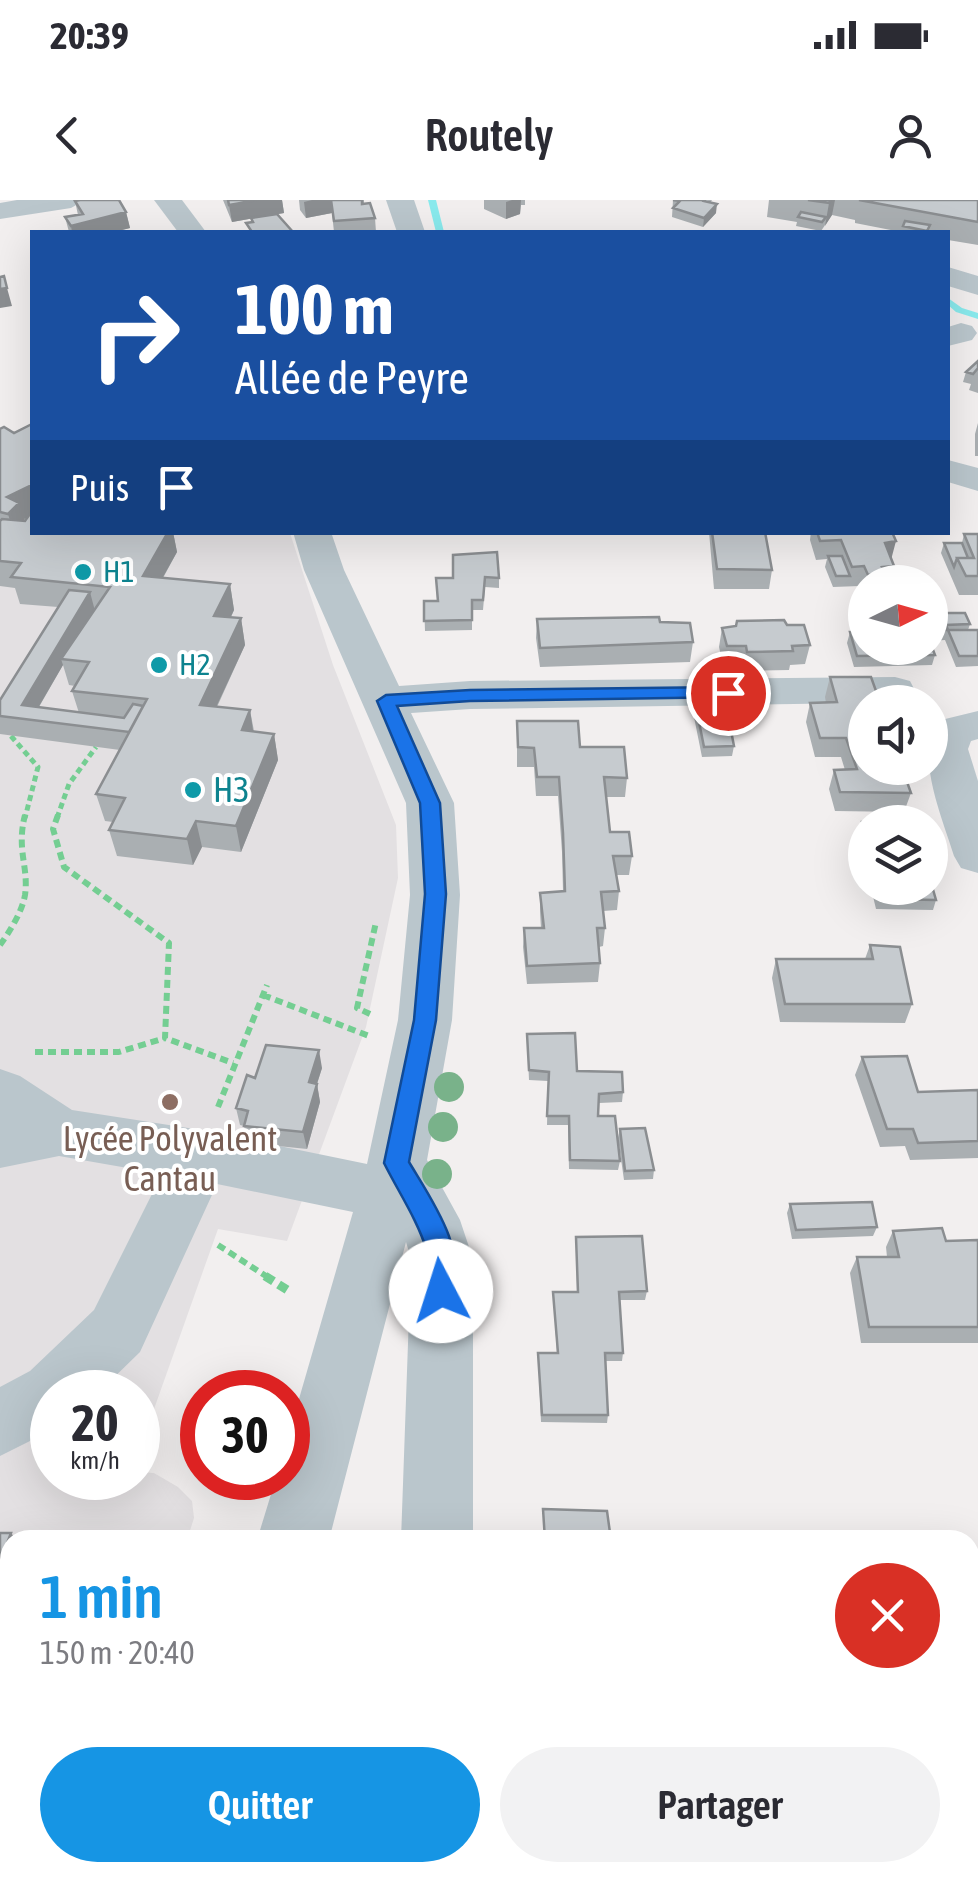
<!DOCTYPE html>
<html lang="fr">
<meta charset="utf-8">
<style>
:root{--surface:#fff;--page:#f2f2f3;--text:#2b2b33;--muted:#7c7c81;--accent:#1695e4}
body{margin:0;font-family:"Asap Condensed",sans-serif;background:var(--page);color:var(--text);height:100vh;display:flex;flex-direction:column;font-size:38px;white-space:nowrap}
*{box-sizing:border-box;margin:0}
p{font-size:32px;color:var(--muted)}
.icon{flex:none;width:55px;height:55px;fill:none;stroke:currentColor;stroke-width:2;stroke-linecap:round;stroke-linejoin:round}
.map{position:relative;flex:1;overflow:hidden}
.panel{position:absolute;left:0px;top:1330px;width:980px;height:352px;display:flex;flex-direction:column;background:var(--surface);border-radius:30px 30px 0 0;box-shadow:0 10px 40px #0002}
.panel>*{flex:none}
.hud{position:absolute;left:30px;top:30px;width:920px;height:305px;border-radius:0px;box-shadow:0 10px 40px #0002;background:#1a4fa0;color:#fff;overflow:hidden}
.needle{width:65px;rotate:85deg}
.controls{position:absolute;left:848px;top:365px;display:grid;gap:20px}
.controls a{display:grid;place-items:center;width:100px;height:100px;border-radius:50%;background:var(--surface);box-shadow:0 10px 40px #0002;font-size:50px}
.speed{position:absolute;left:30px;top:1170px;display:flex;gap:20px;font-size:50px;font-weight:700;text-align:center}
.speed>*{display:grid;place-content:center;width:130px;height:130px;border-radius:50%;background:var(--surface);box-shadow:0 10px 40px #0002;line-height:1}
.speed small{font-size:25px;font-weight:400}
.speed .limit{border:15px solid #d22;background:#fff;color:#111}
.pin{position:absolute;display:grid;place-items:center;width:85px;height:85px;color:#fff;margin:-42px;border:5px solid #fff;border-radius:50%;box-shadow:0 2px 10px #0007}
.me{position:absolute;width:110px;margin:-55px;rotate:355deg;stroke-linejoin:round;filter:drop-shadow(0 0 8px #0008)}
.turn{display:flex;align-items:center;gap:35px;height:210px;padding:0 40px;font-size:45px}
.turn .icon{width:130px;height:130px;stroke-width:2.5}
.turn b{display:block;font-size:70px;line-height:85px}
.then{display:flex;align-items:center;height:95px;padding:0 40px;background:#0003;gap:20px;font-size:38px}
.round{display:grid;place-items:center;flex:none;width:105px;height:105px;border-radius:52px;background:var(--page)}
.head{display:flex;align-items:center;justify-content:space-between;height:170px;padding:0 40px}
h1{font-size:60px;font-weight:600;line-height:75px;color:var(--accent)}
.primary-button{display:flex;gap:20px;margin-top:auto;padding:20px 40px}
.primary-button a{flex:1;height:115px;border-radius:60px;background:var(--accent);color:#fff;font-size:40px;font-weight:600;line-height:115px;text-align:center}
.primary-button a+a{background:var(--page);color:var(--text)}
.status{display:flex;justify-content:space-between;align-items:center;height:70px;padding:0 50px;background:var(--surface);direction:ltr}
.status svg{height:28px;fill:currentColor}
header{display:flex;justify-content:space-between;align-items:center;height:130px;padding:0 40px;background:var(--surface);font-size:45px;font-weight:600}
.map>svg:first-child{display:block}
.education{fill:#e3e0e2}
.lines{fill:none;stroke-linecap:round;stroke-linejoin:round}
.stream{fill:#89eaed;fill-rule:evenodd}
.path-far2{stroke:#74ce92;stroke-width:5;stroke-dasharray:6 4;stroke-linecap:butt}
.path-far1{stroke:#74ce92;stroke-width:6;stroke-dasharray:8 5;stroke-linecap:butt}
.path{stroke:#74ce92;stroke-width:9;stroke-dasharray:10 6;stroke-linecap:butt}
.minor{fill:#bac6cc;fill-rule:evenodd}
.tree{fill:#79b28a}
.wall{fill:#aaafb2;fill-rule:evenodd}
.shaded-wall{fill:#8b8e91}
.building{fill:#c6cbcf;stroke:#8b8e91;stroke-width:2.5}
.route{fill:#1a73e8;stroke:#114b97;stroke-width:2.5}
.culture-dot{fill:#0f9aa8;stroke:#fff;stroke-width:4}
.education-dot{fill:#8d6e63;stroke:#fff;stroke-width:4}
.labels{text-anchor:middle;stroke-width:8;stroke-linejoin:round;paint-order:stroke}
.far-culture-label{font-size:30px;fill:#0d838f;stroke:#fff;text-anchor:start}
.culture-label{font-size:35px;fill:#0d838f;stroke:#fff;text-anchor:start}
.education-label{font-size:35px;fill:#785e54;stroke:#fff}
</style>
<div class="status"><b>20:39</b><svg viewBox="0 0 49 12"><path d="M0 12V9h3v3zM5 12V6h3v6zM10 12V3h3v9zM15 12V0h3v12zM26 1h20v11H26zM47 4h2v5h-2z"/></svg></div>
<header><svg class="icon" aria-label="back" viewBox="0 0 24 24"><path d="M15 5l-7 7 7 7"/></svg>Routely<svg class="icon" aria-label="person" viewBox="0 0 24 24"><circle cx="12" cy="8" r="4"/><path d="M4 21q1-7 8-7t8 7"/></svg></header>
<div class="map">
<svg width="978" height="1682" viewBox="0 0 978 1682">
<rect width="100%" height="100%" fill="#f2efef"/>
<path class="education" d="M 24,229 L 32,332 L 290,333 L 333,465 L 396,625 L 398,678 L 366,827 L 287,1041 L 218,1029 L 138,1254 L 138,1192 L 52,1192 L 52,1278 L 138,1278 L 138,1272 L 154,1273 L 178,1287 L 192,1301 L 194,1318 L 187,1340 L 10,1340 L 10,1670 L 0,1672 L 0,236 Z"/>
<g class="lines">
<path class="stream" d="M 428,0 L 436,0 L 444,32 L 436,32 Z
M 948,98 L 962,108 L 978,113 L 978,119 L 956,112 L 948,105 Z"/>
<path class="path-far2" d="M 11,536 L 38,567 L 25,618
M 57,618 L 69,584 L 96,547"/>
<path class="path-far1" d="M 58,615 L 53,629 L 64,667 L 169,743 L 165,838 L 233,863
M 0,745 C 10,731 22,712 25,695 C 29,667 16,650 25,615
M 263,795 L 369,836
M 370,814 L 357,808 L 376,722
M 35,852 L 119,852 L 165,838
M 218,907 L 267,785
M 218,1045 L 269,1078"/>
<path class="path" d="M 265,1076 L 289,1091
M 123,1672 L 123,1682"/>
<path class="minor" d="M 17,0 L 85,0 L 71,8 L 0,19 L 0,3 Z
M 154,0 L 182,0 L 206,32 L 178,32 Z
M 386,0 L 414,0 L 425,32 L 397,32 Z
M 948,67 L 978,76 L 978,95 L 948,86 Z
M 961,123 L 972,126 L 977,133 L 972,140 L 948,146 L 948,127 Z
M 948,260 L 978,268 L 978,291 L 948,282 Z
M 293,332 L 331,332 L 344,370 L 399,486 L 470,481 L 895,477 L 910,481 L 921,502 L 470,509 L 411,513 L 454,603 L 460,695 L 452,820 L 427,960 L 460,1020 L 473,1059 L 473,1340 L 401,1340 L 411,1059 L 406,1042 L 329,1340 L 257,1340 L 276,1278 L 288,1278 L 288,1237 L 353,1012 L 217,984 L 140,1152 L 99,1192 L 52,1192 L 52,1230 L 0,1256 L 0,1187 L 30,1171 L 94,1110 L 162,974 L 59,956 L 0,968 L 0,869 L 20,876 L 72,910 L 201,930 L 367,964 L 398,820 L 410,695 L 406,603 L 304,370 Z
M 978,511 L 978,539 L 971,541 L 968,549 L 978,581 L 978,673 L 961,668 L 954,656 C 942,617 915,556 937,521 Z
M 180,1672 L 262,1672 L 263,1682 L 181,1682 Z
M 388,1672 L 470,1672 L 470,1682 L 388,1682 Z"/>
</g>
<g class="tree">
<circle cx="449" cy="887" r="15"/>
<circle cx="443" cy="927" r="15"/>
<circle cx="437" cy="974" r="15"/>
</g>
<path class="wall" d="M 223,0 L 282,0 L 284,13 L 232,22 Z
M 299,0 L 364,0 L 364,3 L 375,18 L 376,32 L 334,32 L 332,13 L 306,18 L 300,10 Z
M 484,0 L 525,0 L 525,5 L 521,5 L 520,14 L 506,19 L 484,9 Z
M 673,0 L 712,0 L 710,3 L 716,13 L 703,27 L 672,17 Z
M 769,0 L 978,0 L 978,45 L 948,40 L 948,32 L 901,32 L 855,23 L 855,20 L 832,15 L 821,31 L 796,26 L 797,22 L 767,17 Z
M 75,1 L 126,12 L 130,28 L 114,32 L 69,32 L 65,17 L 78,15 Z
M 978,161 L 978,193 L 969,190 L 971,184 L 963,182 L 966,172 Z
M 978,223 L 978,256 L 975,256 L 975,234 Z
M 32,224 L 32,332 L 173,332 L 177,352 L 163,378 L 230,384 L 234,410 L 231,417 L 241,418 L 245,445 L 217,507 L 250,510 L 254,531 L 274,534 L 278,560 L 241,652 L 202,647 L 193,665 L 117,656 L 109,630 L 113,622 L 105,621 L 96,594 L 120,550 L 0,534 L 0,500 L 58,407 L 20,404 L 15,388 L 0,386 L 0,229 L 4,227 L 14,233 ZM 63,465 L 69,485 L 75,486 L 72,491 L 79,513 L 39,507 Z
M 709,332 L 765,332 L 772,370 L 769,389 L 714,389 Z
M 811,332 L 892,332 L 891,359 L 894,366 L 889,382 L 865,382 L 865,394 L 863,394 L 860,386 L 833,387 L 825,367 L 827,359 L 816,360 L 810,340 Z
M 964,334 L 978,334 L 978,395 L 959,395 L 941,353 L 944,343 L 962,343 Z
M 436,378 L 499,378 L 499,388 L 485,387 L 483,410 L 472,410 L 472,430 L 425,431 L 424,401 L 437,401 Z
M 930,413 L 970,424 L 968,430 L 978,430 L 978,466 L 956,467 L 945,440 L 930,441 Z
M 537,419 L 693,442 L 690,462 L 540,467 L 536,438 Z
M 787,425 L 810,445 L 805,464 L 790,465 L 789,470 L 744,471 L 743,465 L 723,465 L 719,447 L 722,428 Z
M 850,432 L 935,455 L 932,465 L 854,467 L 847,443 Z
M 830,477 L 911,593 L 904,612 L 835,611 L 829,589 L 834,570 L 845,570 L 841,557 L 815,557 L 806,522 L 810,503 L 826,503 L 825,497 Z
M 695,502 L 734,546 L 732,556 L 702,557 L 693,512 Z
M 517,521 L 580,547 L 627,578 L 625,597 L 606,597 L 610,632 L 632,656 L 629,675 L 616,675 L 619,691 L 617,710 L 603,711 L 605,728 L 603,746 L 599,747 L 600,763 L 598,782 L 527,784 L 523,747 L 524,728 L 541,728 L 540,712 L 540,693 L 563,691 L 562,652 L 558,596 L 536,596 L 534,567 L 517,567 Z
M 862,622 L 865,622 L 865,659 L 859,632 Z
M 871,688 L 930,688 L 936,700 L 933,710 L 876,709 Z
M 870,745 L 912,804 L 905,823 L 780,822 L 772,778 L 776,759 L 865,759 Z
M 527,834 L 577,871 L 623,892 L 622,902 L 599,903 L 598,916 L 620,961 L 618,970 L 569,969 L 568,925 L 547,925 L 548,881 L 529,880 Z
M 862,857 L 918,892 L 978,890 L 978,958 L 910,960 L 905,946 L 880,947 L 855,875 Z
M 322,868 L 317,884 L 320,902 L 307,949 L 248,943 L 244,926 L 240,925 L 236,908 L 255,878 Z
M 620,929 L 654,970 L 653,979 L 624,980 L 618,938 Z
M 790,1004 L 877,1027 L 873,1036 L 792,1039 L 787,1013 Z
M 893,1031 L 946,1041 L 978,1040 L 978,1143 L 861,1143 L 850,1073 L 857,1057 L 887,1057 L 886,1047 Z
M 576,1037 L 647,1091 L 645,1100 L 619,1100 L 623,1153 L 622,1161 L 606,1161 L 608,1215 L 607,1223 L 541,1222 L 538,1153 L 557,1153 L 553,1092 L 577,1092 Z
M 0,1333 L 10,1340 L 10,1408 L 0,1440 Z
M 685,1672 L 711,1672 L 705,1679 Z
M 970,1672 L 978,1682 L 835,1682 L 834,1673 Z"/>
<path class="shaded-wall" d="M 258,0 L 282,0 L 284,13 L 232,22 L 229,5 Z
M 312,0 L 331,0 L 332,13 L 306,18 L 304,2 Z
M 512,0 L 521,0 L 520,14 L 506,19 L 506,2 Z
M 831,0 L 835,0 L 832,15 L 825,26 L 829,3 Z
M 717,4 L 716,13 L 703,27 L 704,18 Z
M 126,12 L 130,28 L 114,32 L 72,32 L 71,26 Z
M 7,88 L 12,106 L 0,108 L 0,89 Z
M 32,285 L 32,315 L 24,319 L 27,329 L 16,340 L 8,314 L 7,297 Z
M 168,332 L 173,332 L 177,352 L 149,402 L 143,376 Z
M 896,341 L 891,360 L 885,343 Z
M 230,384 L 234,410 L 219,442 L 214,416 Z
M 90,392 L 95,411 L 61,459 L 63,465 L 31,520 L 22,505 Z
M 241,418 L 245,445 L 205,531 L 200,505 Z
M 250,510 L 254,537 L 242,530 Z
M 274,534 L 278,560 L 241,652 L 236,626 Z
M 196,621 L 202,647 L 193,665 L 187,639 Z
M 319,850 L 322,868 L 312,899 L 309,882 Z
M 317,884 L 320,902 L 307,949 L 303,932 Z
M 11,1333 L 17,1340 L 10,1340 L 10,1364 L 2,1356 Z
M 0,1376 L 10,1386 L 10,1408 L 0,1440 Z
M 0,1480 L 10,1488 L 10,1496 L 3,1517 L 0,1514 Z"/>
<path class="building" d="M 80,0 L 119,0 L 126,12 L 71,26 L 65,17 L 83,14 L 75,1 Z
M 228,0 L 258,0 L 229,5 Z
M 331,0 L 362,0 L 362,4 L 370,3 L 375,18 L 334,21 Z
M 673,0 L 705,0 L 704,1 L 717,4 L 704,18 L 673,8 L 680,1 Z
M 808,0 L 831,0 L 829,3 Z
M 859,0 L 978,0 L 978,22 Z
M 801,12 L 826,17 L 822,22 L 798,17 Z
M 277,14 L 293,32 L 252,32 L 246,23 L 253,22 L 251,18 Z
M 905,21 L 930,25 L 927,31 L 903,26 Z
M 4,76 L 7,88 L 0,89 L 0,77 Z
M 978,161 L 978,168 L 973,174 L 966,172 Z
M 32,224 L 32,285 L 7,297 L 19,303 L 8,314 L 0,312 L 0,229 L 4,227 L 14,233 Z
M 32,311 L 32,332 L 168,332 L 143,376 L 230,384 L 214,416 L 241,418 L 200,505 L 250,510 L 242,530 L 274,534 L 236,626 L 196,621 L 187,639 L 109,630 L 125,598 L 96,594 L 147,499 L 72,491 L 89,462 L 61,459 L 110,387 L 11,377 L 21,363 L 0,361 L 0,321 L 2,319 L 25,321 Z
M 712,332 L 765,332 L 772,370 L 717,369 Z
M 817,332 L 892,332 L 896,341 L 885,343 L 894,366 L 882,367 L 885,373 L 868,375 L 864,366 L 852,367 L 841,340 L 820,341 Z
M 964,334 L 978,334 L 978,376 L 966,376 L 957,358 L 974,358 Z
M 944,343 L 962,343 L 968,358 L 957,358 L 954,367 Z
M 497,352 L 499,378 L 485,377 L 483,400 L 472,400 L 472,420 L 424,421 L 424,401 L 438,401 L 436,378 L 453,378 L 453,355 Z
M 828,356 L 842,356 L 850,376 L 836,376 Z
M 69,390 L 90,392 L 22,505 L 124,518 L 133,504 L 143,506 L 129,532 L 0,516 L 0,500 Z
M 930,413 L 965,413 L 970,424 L 946,425 L 948,430 L 932,430 L 930,423 Z
M 659,417 L 660,422 L 690,423 L 693,442 L 540,448 L 537,419 Z
M 784,420 L 787,425 L 804,425 L 810,445 L 792,446 L 793,451 L 747,452 L 746,446 L 727,446 L 722,428 L 736,426 L 737,421 Z
M 948,430 L 978,430 L 978,456 L 959,456 Z
M 850,432 L 865,432 L 865,448 L 930,448 L 930,442 L 935,455 L 857,456 Z
M 830,477 L 871,477 L 880,502 L 865,502 L 865,568 L 902,568 L 911,593 L 840,592 L 834,570 L 857,569 L 846,538 L 820,538 L 810,503 L 837,502 Z
M 725,500 L 734,546 L 704,547 L 695,502 Z
M 517,521 L 578,521 L 580,547 L 624,547 L 627,578 L 604,577 L 610,632 L 629,632 L 632,656 L 613,656 L 619,691 L 601,692 L 605,728 L 597,728 L 600,763 L 527,766 L 524,728 L 544,728 L 540,693 L 565,691 L 563,633 L 559,577 L 537,577 L 534,548 L 518,547 Z
M 862,622 L 889,622 L 865,622 L 865,635 Z
M 930,679 L 936,700 L 880,699 L 877,688 L 930,688 Z
M 870,745 L 900,747 L 912,804 L 785,804 L 776,759 L 873,759 Z
M 575,833 L 577,871 L 622,872 L 623,892 L 599,894 L 598,916 L 615,916 L 620,961 L 570,960 L 569,916 L 547,916 L 549,872 L 529,870 L 527,834 Z
M 266,845 L 319,850 L 309,882 L 317,884 L 303,932 L 244,926 L 248,911 L 236,908 L 247,875 L 255,878 Z
M 907,856 L 918,892 L 978,890 L 978,941 L 918,943 L 913,929 L 887,929 L 862,857 Z
M 645,928 L 654,970 L 625,971 L 620,929 Z
M 872,1002 L 877,1027 L 796,1030 L 790,1004 Z
M 942,1028 L 946,1041 L 978,1040 L 978,1127 L 869,1127 L 857,1057 L 899,1057 L 893,1031 Z
M 642,1036 L 647,1091 L 619,1092 L 623,1153 L 605,1153 L 608,1215 L 542,1215 L 538,1153 L 558,1153 L 553,1092 L 578,1092 L 576,1037 Z
M 543,1309 L 607,1311 L 611,1340 L 545,1340 Z
M 0,1333 L 11,1333 L 2,1356 L 10,1356 L 10,1378 L 0,1376 Z
M 978,1538 L 978,1682 L 856,1682 L 855,1672 L 970,1672 L 970,1539 Z
M 839,1672 L 850,1672 L 851,1682 L 840,1682 Z"/>
<path class="route" d="M 728,487 L 735,489 L 735,497 L 470,501 L 397,506 L 440,603 L 446,694 L 436,820 L 409,962 C 431,999 471,1054 450,1099 L 441,1103 L 432,1099 C 425,1084 431,1067 427,1051 C 417,1019 399,993 384,963 L 414,820 L 425,694 L 420,603 L 377,501 L 386,495 L 470,490 Z"/>
<g class="culture-dot">
<circle cx="83" cy="372" r="10"/>
<circle cx="159" cy="465" r="10"/>
<circle cx="193" cy="590" r="10"/>
</g>
<circle class="education-dot" cx="170" cy="902" r="10"/>
<g class="labels">
<g class="far-culture-label">
<text x="103" y="382">H1</text>
<text x="179" y="475">H2</text>
</g>
<g class="culture-label">
<text x="213" y="602">H3</text>
</g>
<g class="education-label">
<text x="170" y="951">Lycée Polyvalent<tspan x="170" dy="40">Cantau</tspan></text>
</g>
</g>
</svg>
<div class="controls">
<a><svg class="needle" viewBox="-14 -14 28 28"><path d="M0-13l5 13h-10z" fill="#e53935"/><path d="M0 13l5-13h-10z" fill="#7c7c81"/></svg></a>
<a><svg class="icon" aria-label="sound" viewBox="0 0 24 24"><path d="M4 9h4l5-4v14l-5-4H4zM17 9q2 3 0 6"/></svg></a>
<a><svg class="icon" aria-label="layers" viewBox="0 0 24 24"><path d="M12 4l9 5-9 5-9-5zM3 14l9 5 9-5"/></svg></a>
</div>
<div class="speed"><div>20<small>km/h</small></div><div class="limit">30</div></div>
<div class="pin" style="left:728px;top:493px;background:#d93025"><svg class="icon" aria-label="arrive" viewBox="0 0 24 24"><path d="M6 21V4h12l-3 4 3 4H6"/></svg></div>
<svg class="me" style="left:441px;top:1091px" viewBox="-20 -20 40 40"><circle r="19" fill="#fff"/><path d="M0-13L10 11 0 6-10 11z" fill="#1a73e8"/></svg>
<div class="hud">
<div class="turn"><svg class="icon" aria-label="right" viewBox="0 0 24 24"><path d="M7 20v-9h11M14 6l5 5-5 5"/></svg><div><b>100 m</b>Allée de Peyre</div></div>
<div class="then">Puis<svg class="icon" aria-label="arrive" viewBox="0 0 24 24"><path d="M6 21V4h12l-3 4 3 4H6"/></svg></div>
</div>
<section class="panel">
<div class="head"><div><h1>1 min</h1><p>150 m · 20:40</p></div><a class="round" style="background:#d93025;color:#fff"><svg class="icon" aria-label="close" viewBox="0 0 24 24"><path d="M6 6l12 12M18 6L6 18"/></svg></a></div>
<div class="primary-button"><a>Quitter</a><a>Partager</a></div>
</section>
</div>
